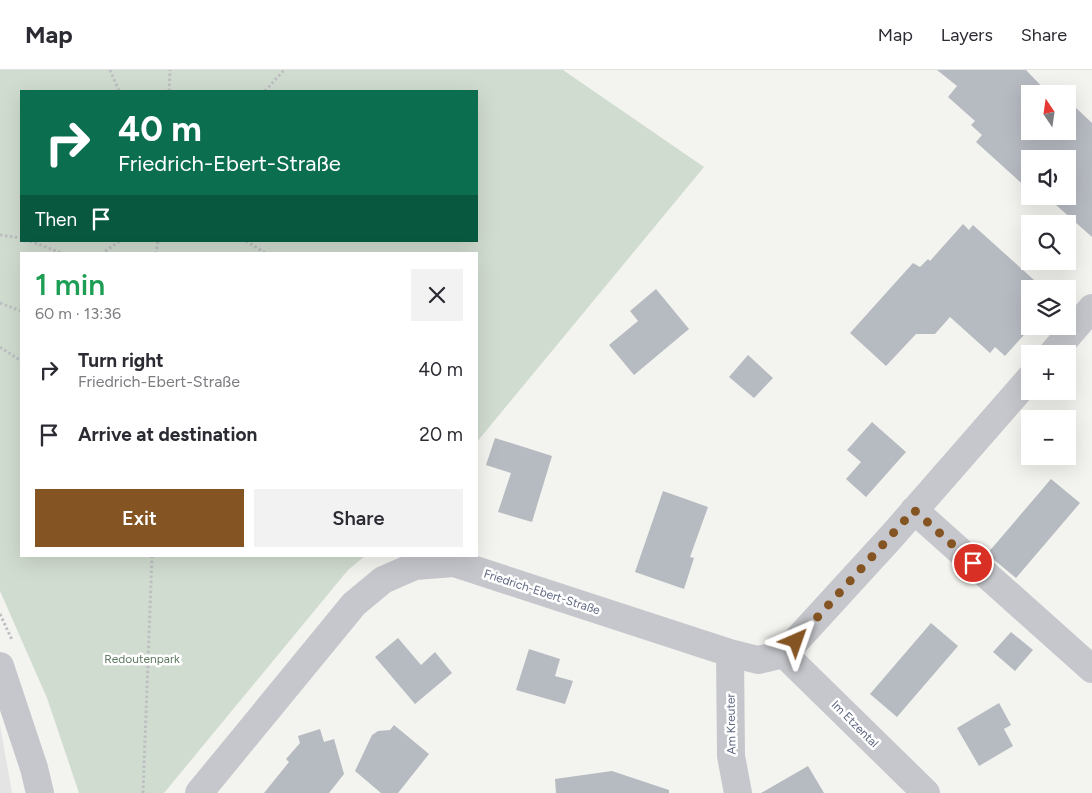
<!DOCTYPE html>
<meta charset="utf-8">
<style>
:root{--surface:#fff;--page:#f2f2f3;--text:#2b2b33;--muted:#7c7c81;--line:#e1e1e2;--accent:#855423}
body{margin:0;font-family:Figtree,sans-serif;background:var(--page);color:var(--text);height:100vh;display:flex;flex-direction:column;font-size:19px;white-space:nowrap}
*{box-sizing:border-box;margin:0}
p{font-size:16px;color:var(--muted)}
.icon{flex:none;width:28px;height:28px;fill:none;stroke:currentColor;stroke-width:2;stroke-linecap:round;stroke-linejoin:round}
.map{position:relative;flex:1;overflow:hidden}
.sheet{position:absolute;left:20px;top:182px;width:458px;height:305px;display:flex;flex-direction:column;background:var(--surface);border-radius:0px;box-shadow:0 5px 20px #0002}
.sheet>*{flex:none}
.top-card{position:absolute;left:20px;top:20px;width:458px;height:152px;border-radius:0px;box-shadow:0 5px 20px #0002;background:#0b6e4f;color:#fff;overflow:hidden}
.needle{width:32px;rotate:347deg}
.buttons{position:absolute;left:1021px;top:15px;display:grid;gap:10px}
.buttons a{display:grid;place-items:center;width:55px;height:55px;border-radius:0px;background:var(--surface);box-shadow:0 5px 20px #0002;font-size:25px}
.pin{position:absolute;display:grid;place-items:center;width:42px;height:42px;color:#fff;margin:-21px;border:2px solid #fff;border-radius:50%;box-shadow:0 1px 5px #0007}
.me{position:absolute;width:55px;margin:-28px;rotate:43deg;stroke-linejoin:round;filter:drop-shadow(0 0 4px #0008)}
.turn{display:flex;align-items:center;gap:18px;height:105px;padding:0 15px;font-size:22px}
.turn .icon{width:65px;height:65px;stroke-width:2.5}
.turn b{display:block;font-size:35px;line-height:42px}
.then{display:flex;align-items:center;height:48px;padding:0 15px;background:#0003;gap:10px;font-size:19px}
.round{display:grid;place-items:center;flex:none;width:52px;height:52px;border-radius:0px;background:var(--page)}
.head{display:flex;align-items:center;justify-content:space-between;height:85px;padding:0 15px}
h1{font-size:30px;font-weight:600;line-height:38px;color:#1e9e55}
.primary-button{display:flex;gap:10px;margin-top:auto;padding:10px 15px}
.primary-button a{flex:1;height:58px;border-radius:0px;background:var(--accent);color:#fff;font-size:20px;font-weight:600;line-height:58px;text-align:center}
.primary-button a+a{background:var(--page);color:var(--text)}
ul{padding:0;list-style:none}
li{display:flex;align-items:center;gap:15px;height:65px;padding:0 15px}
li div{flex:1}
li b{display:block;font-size:19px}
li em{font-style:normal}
header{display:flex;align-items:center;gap:30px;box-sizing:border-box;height:70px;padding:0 25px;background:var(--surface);border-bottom:1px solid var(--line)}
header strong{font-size:24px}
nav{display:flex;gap:28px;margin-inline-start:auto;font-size:18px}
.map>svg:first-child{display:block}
.built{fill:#e3e4e3}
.green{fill:#d1dcd0;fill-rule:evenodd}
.building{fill:#b6bac1}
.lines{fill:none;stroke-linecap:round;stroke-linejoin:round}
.path{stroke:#bebfc2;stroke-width:3;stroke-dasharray:2.5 2.5;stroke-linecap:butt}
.minor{stroke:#c6c7cc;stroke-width:28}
.tertiary{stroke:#c6c7cc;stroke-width:28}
.route{stroke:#855423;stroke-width:9;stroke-dasharray:0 16.2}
.labels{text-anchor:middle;stroke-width:5;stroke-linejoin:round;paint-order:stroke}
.street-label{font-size:12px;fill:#606983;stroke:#fff}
.park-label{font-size:12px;fill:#5f7a62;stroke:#fff}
</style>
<header>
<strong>Map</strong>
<nav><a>Map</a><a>Layers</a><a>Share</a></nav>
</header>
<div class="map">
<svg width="1092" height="723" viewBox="0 0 1092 723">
<rect width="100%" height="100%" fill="#f3f4ef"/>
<path class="built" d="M 0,655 L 12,723 L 0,723 Z"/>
<path class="green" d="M 0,0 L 563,0 L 704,97 L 476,373 L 476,184 L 21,184 L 21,486 L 365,486 L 348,500 L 164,723 L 79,723 L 47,628 L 0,521 ZM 21,21 L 476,21 L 476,171 L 21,171 Z"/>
<path class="building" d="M 937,0 L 1026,0 L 1049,24 L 1030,24 L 1030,61 L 1068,61 L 1068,42 L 1074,36 L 1092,53 L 1092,167 L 1046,126 L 1068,126 L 1068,89 L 1030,89 L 1030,121 L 976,72 L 982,65 L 971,55 L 975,51 L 948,27 L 957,16 Z
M 963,154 L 969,160 L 973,155 L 1044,219 L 1030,219 L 1032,256 L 1005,286 L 995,277 L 990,283 L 950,247 L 935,264 L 916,264 L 886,296 L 850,263 L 913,193 L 920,197 L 928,189 L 930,191 Z
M 656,219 L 689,259 L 634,305 L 609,275 L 638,251 L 630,241 Z
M 748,285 L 773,308 L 754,328 L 729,307 Z
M 872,352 L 906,382 L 866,427 L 846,409 L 861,392 L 847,380 Z
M 495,368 L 552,386 L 532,452 L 498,442 L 511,403 L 486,395 Z
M 1051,409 L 1080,433 L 1016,508 L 987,484 Z
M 663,421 L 708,437 L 690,487 L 694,488 L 684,519 L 635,502 Z
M 931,553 L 958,576 L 897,647 L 870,624 Z
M 1011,562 L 1033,580 L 1015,601 L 993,582 Z
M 398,568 L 421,595 L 435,582 L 452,603 L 415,634 L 375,587 Z
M 529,579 L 560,589 L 555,606 L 573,611 L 565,634 L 516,620 Z
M 999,633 L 1011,655 L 1004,659 L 1013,676 L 979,696 L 957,658 Z
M 394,655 L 429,684 L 398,723 L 381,723 L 355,701 L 372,665 L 378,661 L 390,660 Z
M 320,659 L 324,672 L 334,669 L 344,704 L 329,723 L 264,723 L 289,692 L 286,689 L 300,673 L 298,666 Z
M 808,696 L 824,723 L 761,723 Z
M 612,701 L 669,720 L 669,723 L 556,723 L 555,709 Z"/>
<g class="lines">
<path class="path" d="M 110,0 L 119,21
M 169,21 L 170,0
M 265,21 L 284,0
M 0,165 L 21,168
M 30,171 L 64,184
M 246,171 L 267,184
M 101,184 L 120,171
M 156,184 L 158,171
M 0,233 L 21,241
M 0,277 L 21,291
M 0,544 L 12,570
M 143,723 L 152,486"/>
<path class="minor" d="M 1052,284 L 1092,238
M 914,440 L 1092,599
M 730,583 L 731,686 L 738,723
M 784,584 L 926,723
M 199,723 L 354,534 L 383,510 L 415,496 L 454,493 L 730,583 L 758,590 L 784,584 L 892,466 L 1030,308"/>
<path class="tertiary" d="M 0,596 L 34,698 L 40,723"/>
</g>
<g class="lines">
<path class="route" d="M 796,571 L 914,440 L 973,493"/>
</g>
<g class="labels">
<g class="street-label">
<text transform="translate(542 522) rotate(18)" y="4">Friedrich-Ebert-Straße</text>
<text transform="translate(731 654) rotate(-91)" y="4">Am Kreuter</text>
<text transform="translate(855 654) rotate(45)" y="4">Im Etzental</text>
</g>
<g class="park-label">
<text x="142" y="593">Redoutenpark</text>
</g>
</g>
</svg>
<div class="buttons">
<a><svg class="needle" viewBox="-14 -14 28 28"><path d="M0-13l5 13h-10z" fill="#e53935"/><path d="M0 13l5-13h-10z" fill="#7c7c81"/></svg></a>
<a><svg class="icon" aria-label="sound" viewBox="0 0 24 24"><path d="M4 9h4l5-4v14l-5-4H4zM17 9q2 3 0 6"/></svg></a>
<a><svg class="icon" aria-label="search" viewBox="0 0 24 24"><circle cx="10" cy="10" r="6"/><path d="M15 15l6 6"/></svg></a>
<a><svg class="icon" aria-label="layers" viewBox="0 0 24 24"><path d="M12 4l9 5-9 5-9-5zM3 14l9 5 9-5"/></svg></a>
<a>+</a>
<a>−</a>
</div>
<div class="pin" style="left:973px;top:493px;background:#d93025"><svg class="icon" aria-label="arrive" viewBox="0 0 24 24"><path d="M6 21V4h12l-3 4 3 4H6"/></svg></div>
<svg class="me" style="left:796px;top:571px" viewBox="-20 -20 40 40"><path d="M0-17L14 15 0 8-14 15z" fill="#855423" stroke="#fff" stroke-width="4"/></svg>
<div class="top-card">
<div class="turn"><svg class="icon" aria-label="right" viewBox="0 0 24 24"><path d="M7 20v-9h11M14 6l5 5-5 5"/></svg><div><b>40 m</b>Friedrich-Ebert-Straße</div></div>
<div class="then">Then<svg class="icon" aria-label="arrive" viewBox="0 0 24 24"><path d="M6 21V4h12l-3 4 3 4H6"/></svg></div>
</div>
<section class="sheet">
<div class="head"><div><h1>1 min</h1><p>60 m · 13:36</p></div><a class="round"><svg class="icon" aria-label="close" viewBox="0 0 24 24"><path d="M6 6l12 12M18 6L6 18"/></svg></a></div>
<ul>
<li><svg class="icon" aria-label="right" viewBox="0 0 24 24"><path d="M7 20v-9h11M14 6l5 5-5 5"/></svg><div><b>Turn right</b><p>Friedrich-Ebert-Straße</p></div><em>40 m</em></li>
<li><svg class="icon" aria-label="arrive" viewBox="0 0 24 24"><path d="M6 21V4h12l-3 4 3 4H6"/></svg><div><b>Arrive at destination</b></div><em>20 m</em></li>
</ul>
<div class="primary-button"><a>Exit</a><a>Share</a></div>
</section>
</div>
